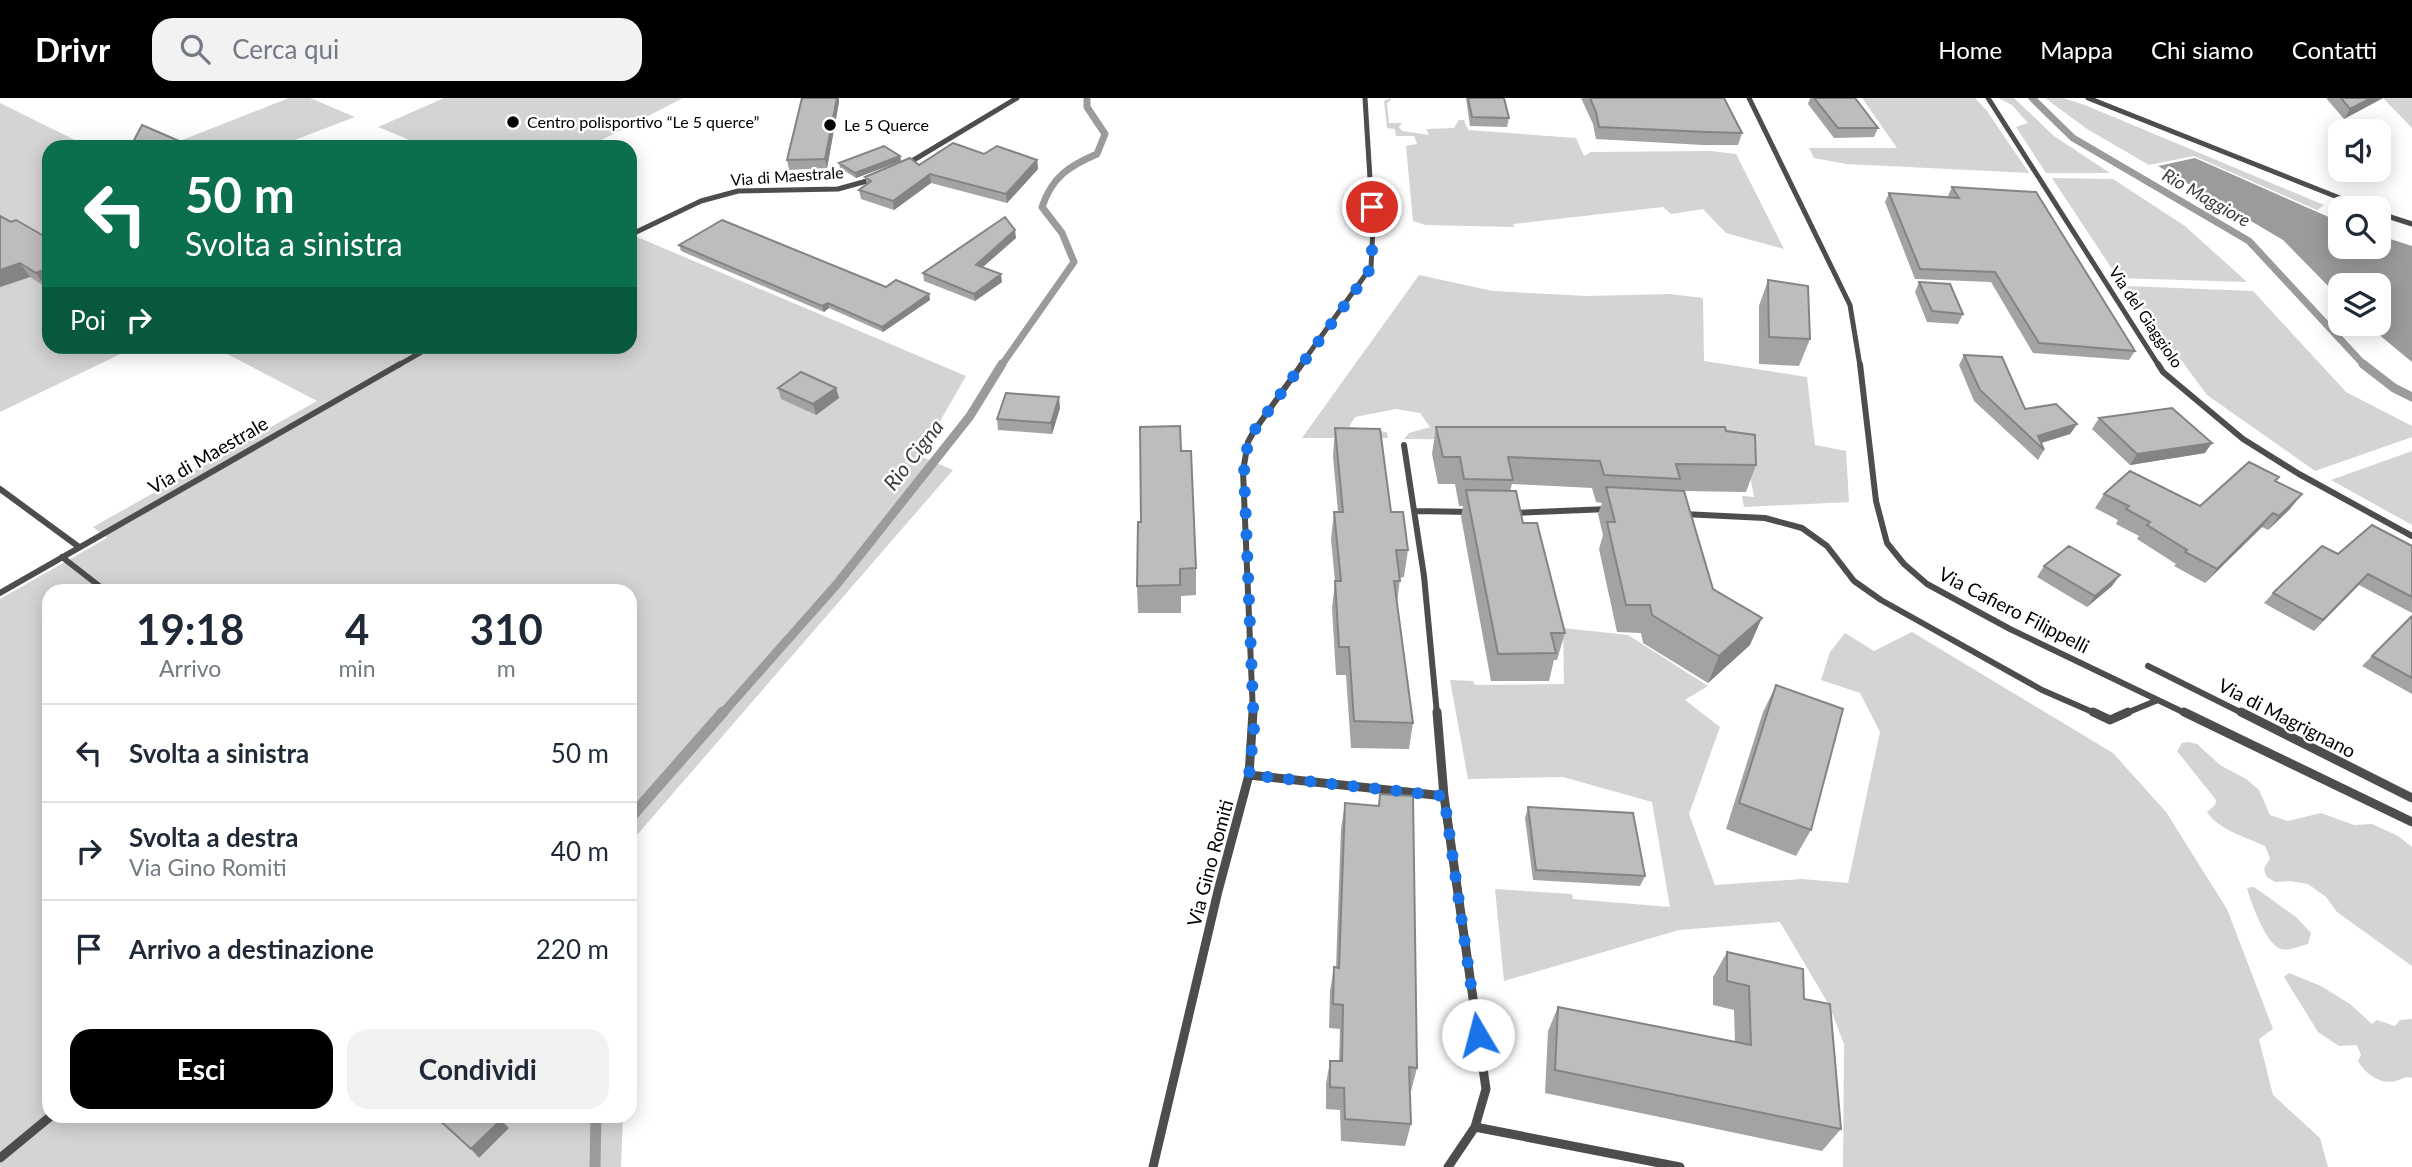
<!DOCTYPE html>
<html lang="it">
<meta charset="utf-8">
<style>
:root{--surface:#fff;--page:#f2f2f3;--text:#1f2937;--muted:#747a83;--line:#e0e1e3;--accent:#000}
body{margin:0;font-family:Lato,sans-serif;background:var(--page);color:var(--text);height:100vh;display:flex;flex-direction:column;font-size:26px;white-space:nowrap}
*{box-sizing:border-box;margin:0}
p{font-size:23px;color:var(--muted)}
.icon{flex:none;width:38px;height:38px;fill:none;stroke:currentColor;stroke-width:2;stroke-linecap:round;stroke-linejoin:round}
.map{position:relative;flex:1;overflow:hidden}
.details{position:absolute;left:42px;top:486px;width:595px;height:539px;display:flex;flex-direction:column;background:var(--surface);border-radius:21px;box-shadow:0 4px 18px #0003}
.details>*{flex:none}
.guide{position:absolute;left:42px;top:42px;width:595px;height:214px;border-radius:21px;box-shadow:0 4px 18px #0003;background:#0b6e4f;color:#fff;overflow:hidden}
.buttons{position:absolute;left:2328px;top:21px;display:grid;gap:14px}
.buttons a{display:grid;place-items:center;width:63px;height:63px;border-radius:14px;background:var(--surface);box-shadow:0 4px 18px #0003;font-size:35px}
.pin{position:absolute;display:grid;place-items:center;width:60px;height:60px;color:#fff;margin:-30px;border:4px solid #fff;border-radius:50%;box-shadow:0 2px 7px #0007}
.me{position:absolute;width:77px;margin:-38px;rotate:352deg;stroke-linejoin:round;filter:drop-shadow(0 0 5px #0008)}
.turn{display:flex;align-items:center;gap:24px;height:147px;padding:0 28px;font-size:32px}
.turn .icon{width:91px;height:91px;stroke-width:2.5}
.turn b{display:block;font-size:49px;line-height:60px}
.then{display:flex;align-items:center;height:66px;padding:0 28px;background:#0003;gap:14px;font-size:26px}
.eta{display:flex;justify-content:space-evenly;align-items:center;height:119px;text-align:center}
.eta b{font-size:42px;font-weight:700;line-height:49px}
.primary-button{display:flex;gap:14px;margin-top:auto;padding:14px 28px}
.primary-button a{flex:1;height:80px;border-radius:21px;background:var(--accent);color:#fff;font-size:28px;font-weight:700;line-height:80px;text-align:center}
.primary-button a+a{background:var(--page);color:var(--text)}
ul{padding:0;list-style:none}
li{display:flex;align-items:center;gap:21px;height:98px;padding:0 28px;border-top:2px solid var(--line)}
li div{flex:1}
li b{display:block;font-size:26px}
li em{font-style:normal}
header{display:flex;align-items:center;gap:42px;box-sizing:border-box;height:98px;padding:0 35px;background:var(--accent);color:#fff}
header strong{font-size:33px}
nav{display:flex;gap:38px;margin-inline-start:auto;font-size:24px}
.search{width:490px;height:63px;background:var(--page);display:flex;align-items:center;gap:18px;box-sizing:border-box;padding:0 24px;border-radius:21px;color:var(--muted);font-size:26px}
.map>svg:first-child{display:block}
.green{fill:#d4d4d4}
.water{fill:#9b9b9b}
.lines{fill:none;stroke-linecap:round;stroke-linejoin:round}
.stream-far2{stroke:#9b9b9b;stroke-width:7}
.stream-far1{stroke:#9b9b9b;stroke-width:9}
.stream{stroke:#9b9b9b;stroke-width:11}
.minor-far2{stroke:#4d4d4d;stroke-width:5}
.minor-far1{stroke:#4d4d4d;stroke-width:6}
.minor{stroke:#4d4d4d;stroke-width:9}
.wall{fill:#a3a3a3}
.shaded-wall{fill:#848484}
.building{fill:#bdbdbd;stroke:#848484;stroke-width:2}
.route{stroke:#1a73e8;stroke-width:12;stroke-dasharray:0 21.6}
.poi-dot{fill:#000;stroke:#fff;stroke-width:2.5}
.labels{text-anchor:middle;stroke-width:5;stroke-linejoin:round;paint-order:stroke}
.far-poi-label{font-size:16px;fill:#000;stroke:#fff;text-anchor:start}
.far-street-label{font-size:16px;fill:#000;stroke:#fff}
.far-water-label{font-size:18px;font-style:italic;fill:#3c3c3c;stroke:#fff}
.street-label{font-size:19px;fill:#000;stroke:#fff}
.water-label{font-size:21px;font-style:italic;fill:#3c3c3c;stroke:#fff}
</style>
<header>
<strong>Drivr</strong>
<div class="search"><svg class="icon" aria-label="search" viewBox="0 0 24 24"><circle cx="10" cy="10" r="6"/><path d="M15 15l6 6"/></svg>Cerca qui</div>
<nav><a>Home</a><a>Mappa</a><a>Chi siamo</a><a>Contatti</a></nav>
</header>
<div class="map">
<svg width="2412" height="1069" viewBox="0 0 2412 1069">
<rect width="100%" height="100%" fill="#fff"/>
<path class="green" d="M 289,0 L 310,0 L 355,19 L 276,49 L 164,49 Z
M 444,0 L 683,0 L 588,49 L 427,49 L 378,29 Z
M 1390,0 L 1391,2 L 1387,5 L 1389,25 L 1402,25 L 1399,29 L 1402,33 L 1429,37 L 1426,31 L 1454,30 L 1459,22 L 1464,22 L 1468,32 L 1576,40 L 1584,58 L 1591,54 L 1711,53 L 1736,56 L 1784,151 L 1726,135 L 1703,111 L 1671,116 L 1663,109 L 1513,126 L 1514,129 L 1425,127 L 1413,123 L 1406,48 L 1417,46 L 1414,38 L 1396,38 L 1395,31 L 1387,30 L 1384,3 Z
M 1862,0 L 1975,0 L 1987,13 L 2029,75 L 1847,66 L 1814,60 L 1809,50 L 1897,50 Z
M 1998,0 L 2014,0 L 2054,38 L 2110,75 L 2046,75 L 2016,29 L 2028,25 L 2012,7 Z
M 2045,0 L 2063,0 L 2085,7 L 2324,107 L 2317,112 L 2194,58 L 2149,67 L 2087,31 Z
M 2383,0 L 2412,0 L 2412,30 L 2411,29 Z
M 0,5 L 89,49 L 49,49 L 49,248 L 135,249 L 0,314 Z
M 2052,80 L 2113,81 L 2185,128 L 2247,184 L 2118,180 Z
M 630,136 L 966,278 L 920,358 L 953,372 L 630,745 L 630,494 L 49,494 L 49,1018 L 623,1019 L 621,1069 L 0,1069 L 0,501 L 107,440 L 93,429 L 317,303 L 214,249 L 630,248 Z
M 1419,177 L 1493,193 L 1587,198 L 1670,196 L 1703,200 L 1704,263 L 1807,279 L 1815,347 L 1846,353 L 1849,404 L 1744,409 L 1742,398 L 1754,399 L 1747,361 L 1703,343 L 1404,341 L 1409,335 L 1430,329 L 1420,315 L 1396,311 L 1355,319 L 1349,329 L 1387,334 L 1388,340 L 1302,340 Z
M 2126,188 L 2253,193 L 2346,294 L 2412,328 L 2412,339 L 2315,373 L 2207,297 Z
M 2412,353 L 2412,427 L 2331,382 Z
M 1563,530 L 1628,537 L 1708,588 L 1685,602 L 1720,629 L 1689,716 L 1715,787 L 1802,781 L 1848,785 L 1880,634 L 1860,595 L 1821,582 L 1830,554 L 1845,535 L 1874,553 L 1912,534 L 2113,655 L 2166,714 L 2227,811 L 2273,931 L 2259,941 L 2273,997 L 2320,1040 L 2328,1069 L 1843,1069 L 1844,946 L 1829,907 L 1780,824 L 1679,832 L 1504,883 L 1495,791 L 1572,796 L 1573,801 L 1670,809 L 1652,704 L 1563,679 L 1468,681 L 1450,582 L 1473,583 L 1475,587 L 1564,586 Z
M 2188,644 L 2197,646 L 2220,667 L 2246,681 L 2259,692 L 2270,717 L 2288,723 L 2321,715 L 2354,727 L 2372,726 L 2398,738 L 2412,749 L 2412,868 L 2337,814 L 2326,799 L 2308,786 L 2290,783 L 2275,784 L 2266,778 L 2264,771 L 2270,760 L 2265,748 C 2246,739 2220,733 2207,714 L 2215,707 L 2216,702 L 2177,653 L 2182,645 Z
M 2254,789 L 2296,819 L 2311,835 L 2308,846 C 2300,848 2288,853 2281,851 C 2267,848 2250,803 2247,790 Z
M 2289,875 L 2321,888 L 2350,906 L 2372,926 L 2377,922 L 2395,928 L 2400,922 L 2412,921 L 2412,980 C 2405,978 2403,981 2396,983 C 2381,987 2365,976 2358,963 L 2361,957 L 2357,947 L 2339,948 L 2318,934 L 2284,879 Z"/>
<path class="water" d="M 2195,60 L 2340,124 L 2340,149 L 2378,149 L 2378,137 L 2412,148 L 2412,264 L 2366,226 L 2378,226 L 2378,187 L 2340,187 L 2340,200 L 2283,142 L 2158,68 Z"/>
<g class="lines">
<path class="stream-far2" d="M 2032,0 L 2073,40 L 2249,143 L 2365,268
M 1001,268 L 1074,164 L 1062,135 L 1042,109 C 1052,79 1069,68 1097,56 L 1105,36 L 1087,9 L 1087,0"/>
<path class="stream-far1" d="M 2363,266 L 2394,290 L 2412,299
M 722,616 L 837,486 L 970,318 L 1002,266"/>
<path class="stream" d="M 630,720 L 723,614
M 595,1069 L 596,1018"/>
<path class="minor-far2" d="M 1749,0 L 1850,207 L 1860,268
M 1988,0 L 2159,268
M 2088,0 L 2365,110
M 907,66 L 1017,0
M 2378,115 L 2412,126
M 630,137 L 701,103 L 738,93 L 838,91 L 874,81
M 397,268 L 432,248
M 1300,268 L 1371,169 L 1373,129 L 1365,0"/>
<path class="minor-far1" d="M 1860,266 L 1876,403 L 1887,445 L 1904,466 L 1927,486 L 2010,531 L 2187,616
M 2158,266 L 2163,274 L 2243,341 L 2299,376 L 2412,438
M 1404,347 L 1424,478 L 1437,616
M 0,391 L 79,449
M 1416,413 L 1471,414
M 1511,415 L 1608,411
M 1683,416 L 1765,420 L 1802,430 L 1827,448 L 1854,483 L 1881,502 L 2042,592 L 2097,616
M 62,459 L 107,494
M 0,495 L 400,266
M 2148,568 L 2244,616
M 1253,616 L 1243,373 L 1248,344 L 1254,333 L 1302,266
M 2124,616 L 2158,602"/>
<path class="minor" d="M 2093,614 L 2110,622 L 2128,614
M 2184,614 L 2412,724
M 2241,614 L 2412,700
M 1249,677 L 1444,698 L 1437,614
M 1444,698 L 1486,991 L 1475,1029 L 1448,1069
M 1475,1029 L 1680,1069
M 0,1060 L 51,1018
M 1153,1069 L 1218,793 L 1249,677 L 1253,614"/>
</g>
<path class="wall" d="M 1466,0 L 1504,0 L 1509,20 L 1507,29 L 1470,28 Z
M 1581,0 L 1724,0 L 1742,35 L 1738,47 L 1703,47 L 1596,41 L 1593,26 Z
M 1810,0 L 1855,0 L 1878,30 L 1874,39 L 1834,40 L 1808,6 Z
M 2326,0 L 2383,0 L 2344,21 Z
M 839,4 L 827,70 L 789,72 L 787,62 Z
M 984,56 L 1037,62 L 1038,71 L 1007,105 L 931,85 L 894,112 L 861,101 L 859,92 L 867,86 L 865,79 L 919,67 Z
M 900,58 L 901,63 L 856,80 L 840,70 L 839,65 Z
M 1952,89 L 2135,253 L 2129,262 L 2033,255 L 1991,184 L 1915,181 L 1885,104 L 1889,95 L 1948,99 L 1948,98 Z
M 0,118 L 11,124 L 49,141 L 49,188 L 46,189 L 30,179 L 0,189 Z
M 1016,140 L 983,169 L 1002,184 L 975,203 L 924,183 L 923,175 Z
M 679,147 L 886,189 L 929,196 L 930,202 L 883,234 L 829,210 L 824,214 L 681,153 Z
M 1768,182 L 1810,241 L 1799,268 L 1759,266 L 1759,208 Z
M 1919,184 L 1963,216 L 1958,226 L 1927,224 L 1915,194 Z
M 1964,257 L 2025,311 L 2077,326 L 2070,336 L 2041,345 L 2044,352 L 2038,362 L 1974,303 L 1959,267 Z
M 778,290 L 836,290 L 839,300 L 816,317 L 781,301 Z
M 1060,310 L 1052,336 L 998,332 L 997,321 Z
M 2099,320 L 2205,355 L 2130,367 L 2092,331 Z
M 1436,329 L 1726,333 L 1756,367 L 1746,394 L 1684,393 L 1713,491 L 1750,547 L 1708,585 L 1643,545 L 1641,535 L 1617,534 L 1599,451 L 1603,437 L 1598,416 L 1602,405 L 1596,404 L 1592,390 L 1512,386 L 1510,393 L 1565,535 L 1557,562 L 1554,562 L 1549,583 L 1491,583 L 1461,419 L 1463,408 L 1459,408 L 1455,386 L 1438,386 L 1432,356 Z
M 1335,330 L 1391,414 L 1408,452 L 1404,479 L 1400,480 L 1397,506 L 1413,625 L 1409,651 L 1351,650 L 1346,577 L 1336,577 L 1332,510 L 1335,483 L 1331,441 L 1334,414 L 1338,414 L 1333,358 Z
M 1181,353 L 1196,470 L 1196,497 L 1181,498 L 1181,515 L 1138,515 L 1137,488 L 1141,424 Z
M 2279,379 L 2275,383 L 2290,411 L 2268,432 L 2262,429 L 2205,485 L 2174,468 L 2176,466 L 2137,441 L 2139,438 L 2116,426 L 2118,422 L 2095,410 L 2104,396 L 2200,408 Z
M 2412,448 L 2412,515 L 2359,487 L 2314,533 L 2264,505 L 2273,495 L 2338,456 Z
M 2044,468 L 2112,488 L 2087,509 L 2037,479 Z
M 2412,518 L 2412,596 L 2362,568 Z
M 1776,587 L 1811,732 L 1796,758 L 1726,731 L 1763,614 Z
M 1380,696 L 1417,970 L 1411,993 L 1410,992 L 1411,1026 L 1405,1048 L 1341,1043 L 1340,1012 L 1326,1011 L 1326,986 L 1330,963 L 1339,963 L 1340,931 L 1329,930 L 1330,893 L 1334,869 L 1336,869 L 1341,731 L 1345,705 L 1378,708 Z
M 1528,709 L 1645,778 L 1640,788 L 1533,782 L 1525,720 Z
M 1727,854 L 1804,901 L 1841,1031 L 1822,1053 L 1545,995 L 1548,933 L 1558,909 L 1735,944 L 1734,912 L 1713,907 L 1713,879 Z"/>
<path class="shaded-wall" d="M 837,0 L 839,0 L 839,4 L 827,70 L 825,61 Z
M 2371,0 L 2383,0 L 2344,21 L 2350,11 Z
M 900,58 L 901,63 L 856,80 L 855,75 Z
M 1037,62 L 1038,71 L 1007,105 L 1006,96 Z
M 930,76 L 931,85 L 894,112 L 893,103 Z
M 1015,132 L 1016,140 L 977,174 L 976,167 Z
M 20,165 L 30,179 L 0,189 L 0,172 Z
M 49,170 L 49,188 L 46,189 L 36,175 Z
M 1001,176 L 1002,184 L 975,203 L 974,196 Z
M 929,196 L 930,202 L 883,234 L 882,229 Z
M 828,205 L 829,210 L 824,214 L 822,208 Z
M 836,290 L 839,300 L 816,317 L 813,306 Z
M 1059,299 L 1060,310 L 1052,336 L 1051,325 Z
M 2077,326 L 2070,336 L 2038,346 L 2038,338 Z
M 2212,345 L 2205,355 L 2130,367 L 2137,356 Z
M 2302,396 L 2290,411 L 2268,432 L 2279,418 Z
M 2273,415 L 2262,429 L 2205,485 L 2217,471 Z
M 2120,477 L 2112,488 L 2087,509 L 2095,498 Z
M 1762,520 L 1750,547 L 1708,585 L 1719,558 Z
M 501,1022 L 509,1030 L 479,1060 L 471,1051 Z"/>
<path class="building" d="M 802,0 L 837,0 L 825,61 L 787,62 Z
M 1468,0 L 1504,0 L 1509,20 L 1472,19 Z
M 1590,0 L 1724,0 L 1742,35 L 1707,34 L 1599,29 L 1596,14 Z
M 1814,0 L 1855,0 L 1878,30 L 1838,30 Z
M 2341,0 L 2371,0 L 2350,11 Z
M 142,27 L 193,49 L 143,49 L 133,44 Z
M 953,45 L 984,56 L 997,48 L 1037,62 L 1006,96 L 930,76 L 893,103 L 859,92 L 871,83 L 865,79 L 910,60 L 919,67 Z
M 884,48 L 900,58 L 855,75 L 839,65 Z
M 1952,89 L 2036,94 L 2135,253 L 2039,245 L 1995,174 L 1920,171 L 1889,95 L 1959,100 Z
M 0,118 L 11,124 L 16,122 L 49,141 L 49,170 L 36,175 L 20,165 L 0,172 Z
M 1005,119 L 1015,132 L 976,167 L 1001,176 L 974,196 L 923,175 Z
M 722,122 L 886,189 L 896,182 L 929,196 L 882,229 L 828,205 L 822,208 L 679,147 Z
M 1768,182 L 1808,188 L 1810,241 L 1769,239 Z
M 1919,184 L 1950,186 L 1963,216 L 1932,213 Z
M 1964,257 L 2002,259 L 2025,311 L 2056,306 L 2077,326 L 2038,338 L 2044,352 L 1980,292 Z
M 801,274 L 836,290 L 813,306 L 778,290 Z
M 1006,295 L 1059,299 L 1051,325 L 997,321 Z
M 2172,310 L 2212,345 L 2137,356 L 2099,320 Z
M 1180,328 L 1181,353 L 1191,353 L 1196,470 L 1180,471 L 1180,487 L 1137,488 L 1138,424 L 1141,424 L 1140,329 Z
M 1436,329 L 1725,329 L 1726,333 L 1755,337 L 1756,367 L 1676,366 L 1680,381 L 1604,377 L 1600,363 L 1508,359 L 1513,382 L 1464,381 L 1460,359 L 1443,359 Z
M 1335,330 L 1380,331 L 1391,414 L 1403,414 L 1408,452 L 1396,452 L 1400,483 L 1394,483 L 1413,625 L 1354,623 L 1349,549 L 1339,549 L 1335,483 L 1341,483 L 1334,414 L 1343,414 Z
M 2249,364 L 2279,379 L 2275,383 L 2302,396 L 2279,418 L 2273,415 L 2217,471 L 2185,454 L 2187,452 L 2147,427 L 2150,424 L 2126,411 L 2129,408 L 2104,396 L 2130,373 L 2200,408 Z
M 1606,389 L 1684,393 L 1713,491 L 1762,520 L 1719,558 L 1652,517 L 1650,507 L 1626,507 L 1607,424 L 1615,424 Z
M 1466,392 L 1516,393 L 1523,425 L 1537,425 L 1565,535 L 1551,535 L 1556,555 L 1498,556 Z
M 2372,427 L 2412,448 L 2412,499 L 2368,476 L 2323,522 L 2273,495 L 2322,448 L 2338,456 Z
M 2069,448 L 2120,477 L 2095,498 L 2044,468 Z
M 2412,518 L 2412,580 L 2372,558 Z
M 1776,587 L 1843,611 L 1811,732 L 1739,705 Z
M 1380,696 L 1413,698 L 1417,970 L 1409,969 L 1411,1026 L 1345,1021 L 1344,990 L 1330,989 L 1330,963 L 1342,963 L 1343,907 L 1333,906 L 1334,869 L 1339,870 L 1345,705 L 1379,708 Z
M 1528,709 L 1633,715 L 1645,778 L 1536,772 Z
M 1727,854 L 1803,871 L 1804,901 L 1830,906 L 1841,1031 L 1555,972 L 1558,909 L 1751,947 L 1749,888 L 1727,883 Z
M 435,1018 L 497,1018 L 501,1022 L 471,1051 Z"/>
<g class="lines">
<path class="route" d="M 1372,109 L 1372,164 L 1368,175 L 1254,333 L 1248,344 L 1244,373 L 1254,632 L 1249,677 L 1444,698 L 1478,937"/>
</g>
<g class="poi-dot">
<circle cx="513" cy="24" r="7"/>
<circle cx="830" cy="27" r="7"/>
</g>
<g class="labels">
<g class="far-poi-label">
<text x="527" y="30">Centro polisportivo “Le 5 querce”</text>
<text x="844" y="33">Le 5 Querce</text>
</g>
<g class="far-street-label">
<text transform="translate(787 78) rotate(-4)" y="6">Via di Maestrale</text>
<text transform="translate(2146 219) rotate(56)" y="6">Via del Giaggiolo</text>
</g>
<g class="far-water-label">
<text transform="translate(2206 100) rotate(30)" y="6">Rio Maggiore</text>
</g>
<g class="street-label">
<text transform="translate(208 357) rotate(-30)" y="7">Via di Maestrale</text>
<text transform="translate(2014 512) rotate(27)" y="7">Via Cafiero Filippelli</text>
<text transform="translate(2287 620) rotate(27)" y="7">Via di Magrignano</text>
<text transform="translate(1210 765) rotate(-75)" y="7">Via Gino Romiti</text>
</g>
<g class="water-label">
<text transform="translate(914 357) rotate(-52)" y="7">Rio Cigna</text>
</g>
</g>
</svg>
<div class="buttons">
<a><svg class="icon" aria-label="sound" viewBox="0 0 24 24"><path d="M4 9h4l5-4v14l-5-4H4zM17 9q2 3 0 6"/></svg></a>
<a><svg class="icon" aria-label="search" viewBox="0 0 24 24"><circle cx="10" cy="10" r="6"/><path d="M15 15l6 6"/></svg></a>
<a><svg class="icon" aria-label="layers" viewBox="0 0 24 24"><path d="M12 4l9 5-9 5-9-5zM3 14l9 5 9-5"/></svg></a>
</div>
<div class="pin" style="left:1372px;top:109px;background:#d93025"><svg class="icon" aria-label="arrive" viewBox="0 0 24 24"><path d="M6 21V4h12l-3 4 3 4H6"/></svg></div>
<svg class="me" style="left:1478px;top:937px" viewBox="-20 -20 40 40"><circle r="19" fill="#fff"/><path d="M0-13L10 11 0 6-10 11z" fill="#1a73e8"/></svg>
<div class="guide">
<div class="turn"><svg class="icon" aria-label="left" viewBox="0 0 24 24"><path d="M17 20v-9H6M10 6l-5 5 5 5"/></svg><div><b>50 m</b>Svolta a sinistra</div></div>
<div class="then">Poi<svg class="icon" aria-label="right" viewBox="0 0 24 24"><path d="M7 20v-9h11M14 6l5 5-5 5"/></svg></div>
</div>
<section class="details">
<div class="eta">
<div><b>19:18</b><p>Arrivo</p></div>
<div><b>4</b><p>min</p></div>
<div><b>310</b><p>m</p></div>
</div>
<ul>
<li><svg class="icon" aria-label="left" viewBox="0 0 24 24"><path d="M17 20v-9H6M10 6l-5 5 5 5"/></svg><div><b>Svolta a sinistra</b></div><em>50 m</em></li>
<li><svg class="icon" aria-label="right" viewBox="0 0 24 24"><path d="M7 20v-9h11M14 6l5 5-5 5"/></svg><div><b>Svolta a destra</b><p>Via Gino Romiti</p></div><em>40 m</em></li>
<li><svg class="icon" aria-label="arrive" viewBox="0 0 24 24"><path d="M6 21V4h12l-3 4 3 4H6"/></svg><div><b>Arrivo a destinazione</b></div><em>220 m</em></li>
</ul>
<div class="primary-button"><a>Esci</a><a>Condividi</a></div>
</section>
</div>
